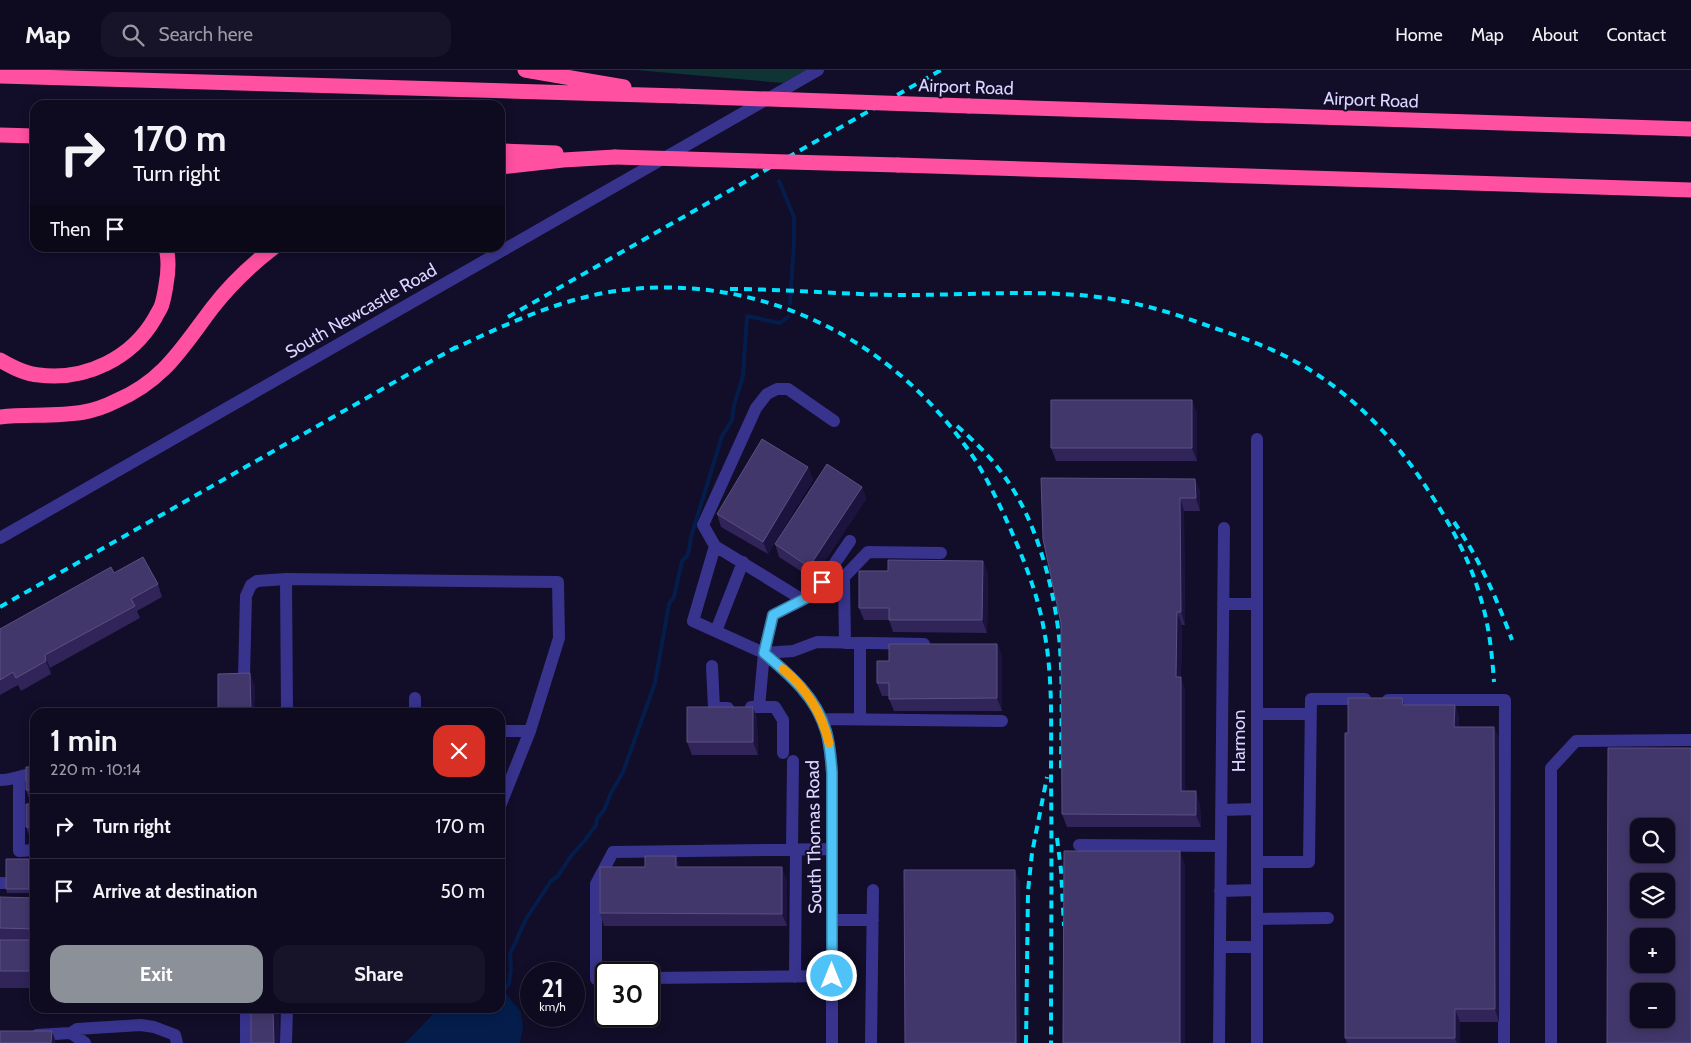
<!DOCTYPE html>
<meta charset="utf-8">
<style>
:root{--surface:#0e0a1f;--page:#171328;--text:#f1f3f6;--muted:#9b9aa4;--line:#2e2b3d;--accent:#8c9099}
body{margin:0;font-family:Cabin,sans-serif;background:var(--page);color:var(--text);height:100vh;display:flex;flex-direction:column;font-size:19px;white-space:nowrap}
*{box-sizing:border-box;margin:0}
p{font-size:16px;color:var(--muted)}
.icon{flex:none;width:28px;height:28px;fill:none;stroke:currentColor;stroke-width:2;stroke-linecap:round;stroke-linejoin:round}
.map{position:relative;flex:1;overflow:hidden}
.details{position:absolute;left:30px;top:638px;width:475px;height:305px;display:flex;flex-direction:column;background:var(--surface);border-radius:15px;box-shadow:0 2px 12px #0003,0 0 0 1px var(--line)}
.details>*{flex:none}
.guide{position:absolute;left:30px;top:30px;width:475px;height:152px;border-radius:15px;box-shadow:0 2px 12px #0003,0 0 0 1px var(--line);background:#0e0a1f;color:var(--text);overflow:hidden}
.tools{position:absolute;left:1630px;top:748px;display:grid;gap:10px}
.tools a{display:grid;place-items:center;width:45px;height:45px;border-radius:10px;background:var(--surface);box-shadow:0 2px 12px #0003,0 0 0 1px var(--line);font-size:25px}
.speed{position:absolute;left:520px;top:892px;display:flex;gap:10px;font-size:25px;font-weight:700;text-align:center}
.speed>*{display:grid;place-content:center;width:65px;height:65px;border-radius:50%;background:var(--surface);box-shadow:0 2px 12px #0003,0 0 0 1px var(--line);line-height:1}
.speed small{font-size:12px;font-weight:400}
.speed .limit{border:2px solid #111;border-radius:8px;background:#fff;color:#111}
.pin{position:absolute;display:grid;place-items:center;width:42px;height:42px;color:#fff;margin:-21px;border-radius:10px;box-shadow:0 2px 8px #0006}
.me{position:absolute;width:55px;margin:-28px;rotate:0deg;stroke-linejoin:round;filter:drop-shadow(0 0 4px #0008)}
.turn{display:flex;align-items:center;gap:18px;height:105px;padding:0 20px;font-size:22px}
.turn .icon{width:65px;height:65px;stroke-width:2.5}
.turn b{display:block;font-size:35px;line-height:42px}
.then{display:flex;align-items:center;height:48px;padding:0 20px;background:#0003;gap:10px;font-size:19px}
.round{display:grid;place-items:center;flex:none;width:52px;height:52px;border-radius:15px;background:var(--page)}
.head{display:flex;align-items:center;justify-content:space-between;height:85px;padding:0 20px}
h1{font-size:30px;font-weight:700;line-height:38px}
.action{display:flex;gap:10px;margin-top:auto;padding:10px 20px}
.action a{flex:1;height:58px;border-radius:15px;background:var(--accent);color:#fff;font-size:20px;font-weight:700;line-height:58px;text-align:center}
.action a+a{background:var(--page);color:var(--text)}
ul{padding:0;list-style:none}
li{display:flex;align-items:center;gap:15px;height:65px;padding:0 20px;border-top:1px solid var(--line)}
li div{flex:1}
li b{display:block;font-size:19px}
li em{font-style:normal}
header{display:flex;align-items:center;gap:30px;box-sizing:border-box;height:70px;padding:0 25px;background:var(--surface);border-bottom:1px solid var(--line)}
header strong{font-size:24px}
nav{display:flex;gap:28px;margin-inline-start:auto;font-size:18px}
.search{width:350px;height:45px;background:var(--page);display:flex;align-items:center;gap:12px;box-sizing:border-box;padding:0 18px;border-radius:15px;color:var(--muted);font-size:19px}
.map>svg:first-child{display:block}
.green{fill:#0f3433}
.water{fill:#051d4b}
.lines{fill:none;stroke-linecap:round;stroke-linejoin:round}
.stream{stroke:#051d4b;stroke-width:4}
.minor{stroke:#38338d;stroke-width:12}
.highway{stroke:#ff50a2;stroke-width:15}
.rail{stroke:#01e2ff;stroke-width:4;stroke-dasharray:8 6;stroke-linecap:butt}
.highway-bridge{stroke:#ff50a2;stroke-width:15}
.wall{fill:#302459}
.shaded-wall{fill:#1c133e}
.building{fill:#42376a;stroke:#5a5082;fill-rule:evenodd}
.route-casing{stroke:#337fa1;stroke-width:12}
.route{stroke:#4fc3f7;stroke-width:9}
.slow{stroke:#f59e0b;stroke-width:9}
.labels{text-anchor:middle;stroke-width:4;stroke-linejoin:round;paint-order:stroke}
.street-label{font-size:18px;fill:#dbd5ff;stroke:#120d29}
</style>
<header>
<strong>Map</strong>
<div class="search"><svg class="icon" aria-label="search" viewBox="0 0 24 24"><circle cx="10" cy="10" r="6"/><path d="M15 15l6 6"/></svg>Search here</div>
<nav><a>Home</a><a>Map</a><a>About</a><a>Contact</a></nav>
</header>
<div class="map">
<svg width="1691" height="973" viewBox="0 0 1691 973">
<rect width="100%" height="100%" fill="#120d29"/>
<path class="green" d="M 636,0 L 806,0 L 783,13 Z"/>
<path class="water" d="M 500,916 L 521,942 L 523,958 L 520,973 L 405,973 L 439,938 L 500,938 Z"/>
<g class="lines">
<path class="stream" d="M 779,111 L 794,147 L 794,173 L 790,233
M 504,919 L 509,913 L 511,899 L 510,884 L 526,849 L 551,811 L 558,806 L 571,786 L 586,769 L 596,755 L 597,749 L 604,740 L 611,723 L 623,702 L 655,613 L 669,534 L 674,527 L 682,491 L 687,486 L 689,480 L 691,467 L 722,366 L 732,350 L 734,335 L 743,306 L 747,246 L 780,253 L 788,247"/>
<path class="minor" d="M 1257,369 L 1257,973
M 0,468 L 818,0
M 715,476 L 703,455 L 756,338 L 767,324 L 777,319 L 788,319 L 834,351
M 803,530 L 715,476 L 693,551 L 764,583 L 793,581 L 817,572 L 924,574
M 1223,534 L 1257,534
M 716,561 L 743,492
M 845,573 L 844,507 L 868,482 L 941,483
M 860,573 L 860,649
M 764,583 C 790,605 816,627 826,661 C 830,674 831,689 832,703 L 832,973
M 712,596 L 714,638 L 728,638
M 244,607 L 246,526 L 251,515 L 257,511 L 286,509
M 1388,630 L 1505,630 L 1504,973
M 751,637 L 775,637 L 783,650 L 783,683
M 759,637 L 764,583 L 773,545 L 813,525 L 850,471
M 287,642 L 286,509 L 558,512 L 559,568 L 530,661 L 500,736
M 415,642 L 415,628
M 1257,644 L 1311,644
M 821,649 L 1002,651
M 500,661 L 530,661
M 19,708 L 19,781 L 35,780
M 0,710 C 14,710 22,704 35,704
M 1221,740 L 1257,739
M 1079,775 L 1221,776
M 792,780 L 793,691
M 1257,792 L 1309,792 L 1311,629 L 1365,629
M 0,813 L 4,813
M 1220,821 L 1257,820
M 1257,849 L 1328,848
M 832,850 L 873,850
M 1220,877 L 1257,877
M 795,907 L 796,780
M 649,908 L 832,906
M 606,909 L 596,909 L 596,814 L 613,782 L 832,779
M 71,963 L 85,973
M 37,965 L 71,963 L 77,959 L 141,955 L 154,957 L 175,965 L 177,973
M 246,973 L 246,938
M 286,973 L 287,938
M 871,973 L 873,820
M 1219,973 L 1224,458
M 1551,973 L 1551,698 L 1576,671 L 1691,670"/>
<path class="highway" d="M 525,0 L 624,17
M 0,6 L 679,26
M 969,36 L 1691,59
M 0,65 L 35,66
M 500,81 L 556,83
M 898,95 L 1691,120
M 500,97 L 563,90 L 615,87
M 0,290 C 12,297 25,304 39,305 C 86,311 132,288 155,248 C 157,243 161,239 162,234 C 164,228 165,221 166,215 C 168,204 169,189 166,178
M 0,347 C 28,344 56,347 84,342 C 95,340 106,336 116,331 C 165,310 183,276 213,237 C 230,215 251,195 273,178"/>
<path class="rail" d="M 730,219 C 788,219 846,225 905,225 C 967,225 1028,220 1090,226 C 1129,230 1167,241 1203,254 C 1229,263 1256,272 1281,284 C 1341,313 1390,361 1426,417 C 1448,450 1469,487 1480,526 C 1489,554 1492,583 1494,612
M 508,247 L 941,0
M 451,280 C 509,253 567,225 632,219 C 764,207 887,268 964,374 C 983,399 997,429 1010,458 C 1024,490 1038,525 1044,560 C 1053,607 1051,655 1051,703 C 1052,793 1051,883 1051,973
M 957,356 C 974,371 991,387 1004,406 C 1037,450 1056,523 1060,578 C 1063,620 1061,662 1061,704
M 1454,452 C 1479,488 1497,529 1512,570
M 0,537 L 456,277
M 1057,768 L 1061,800 L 1064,856
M 1026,973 L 1028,821 L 1032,783 L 1047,707"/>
<path class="highway-bridge" d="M 679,26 L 969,36
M 615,87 L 898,95"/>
</g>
<path class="wall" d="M 1197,342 L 1197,391 L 1056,391 L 1051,378 Z
M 808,397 L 813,410 L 768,484 L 721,457 L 717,444 Z
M 1195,409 L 1200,421 L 1200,441 L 1184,441 L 1185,555 L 1182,555 L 1181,609 L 1185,620 L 1185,721 L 1200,734 L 1201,757 L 1067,757 L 1062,744 L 1061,553 Z
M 862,417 L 866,429 L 813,509 L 779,487 L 775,474 Z
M 983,491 L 988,504 L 987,563 L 893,562 L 889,550 L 864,550 L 859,538 Z
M 114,503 L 158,514 L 162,527 L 137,541 L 140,548 L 50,598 L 51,604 L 21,621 L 18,615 L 0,625 L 0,559 Z
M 997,574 L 1002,586 L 1002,641 L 894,641 L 889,629 L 889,626 L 882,626 L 877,613 L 889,591 Z
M 1402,628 L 1405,635 L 1455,635 L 1459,648 L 1459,657 L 1494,657 L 1499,669 L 1499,952 L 1460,952 L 1460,973 L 1347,973 L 1345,968 Z
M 753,637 L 757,649 L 758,685 L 692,685 L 687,672 Z
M 500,660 L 504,673 L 505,684 L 500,684 Z
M 35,697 L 35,773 L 32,773 L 26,757 L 31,734 L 26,720 Z
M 30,793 L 30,823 L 7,823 L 6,819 Z
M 681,797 L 787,810 L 787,856 L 604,856 L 600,843 Z
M 0,827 L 35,828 L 35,918 L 0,918 Z"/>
<path class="shaded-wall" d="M 1192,330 L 1197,342 L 1197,391 L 1192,378 Z
M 808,397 L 813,410 L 768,484 L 763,472 Z
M 1195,409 L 1200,421 L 1200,441 L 1196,428 Z
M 862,417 L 866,429 L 813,509 L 809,497 Z
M 1180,428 L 1184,441 L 1185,555 L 1181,542 Z
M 983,491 L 988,504 L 987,563 L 982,550 Z
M 1177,542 L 1182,555 L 1181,609 L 1185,620 L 1185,734 L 1181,721 L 1176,607 Z
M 997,574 L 1002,586 L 1002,641 L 997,628 Z
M 45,585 L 50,598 L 51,604 L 46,591 Z
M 250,603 L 255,616 L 255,642 L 251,642 Z
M 1455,635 L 1459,648 L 1459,670 L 1454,657 Z
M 753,637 L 757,649 L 758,685 L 753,672 Z
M 1494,657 L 1499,669 L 1499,952 L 1495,939 Z
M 500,660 L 504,673 L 505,684 L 500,671 Z
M 1196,721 L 1200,734 L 1201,757 L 1196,745 Z
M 1180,781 L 1185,794 L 1185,973 L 1180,973 Z
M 676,786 L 681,799 L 676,797 Z
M 29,789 L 30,793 L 30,823 L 29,819 Z
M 782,797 L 787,810 L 787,856 L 782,844 Z
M 1015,800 L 1020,812 L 1020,973 L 1016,973 Z
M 273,938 L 279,938 L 280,973 L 274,973 Z
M 1455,939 L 1460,952 L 1460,973 L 1457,973 L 1455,968 Z
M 52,961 L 56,973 L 51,973 Z"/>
<path class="building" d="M 1051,330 L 1192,330 L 1192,378 L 1051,378 Z
M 762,369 L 808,397 L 763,472 L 717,444 Z
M 827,394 L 862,417 L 809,497 L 775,474 Z
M 1041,408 L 1195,409 L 1196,428 L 1180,428 L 1181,542 L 1177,542 L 1176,607 L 1181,607 L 1181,721 L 1196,721 L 1196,745 L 1062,744 L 1061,553 L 1043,469 Z
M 143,487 L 158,514 L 131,529 L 135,536 L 45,585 L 46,591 L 16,608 L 13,602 L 0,610 L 0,559 L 111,497 L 114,503 Z
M 888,490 L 983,491 L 982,550 L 889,550 L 889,538 L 859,538 L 859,501 L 888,501 Z
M 889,574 L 997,574 L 997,628 L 889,629 L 889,613 L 877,613 L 877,591 L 889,591 Z
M 250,603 L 251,642 L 218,642 L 218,604 Z
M 1348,628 L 1402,628 L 1403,635 L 1455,635 L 1454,657 L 1494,657 L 1495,939 L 1455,939 L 1455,968 L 1345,968 L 1345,663 L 1348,663 Z
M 687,637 L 753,637 L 753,672 L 687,672 Z
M 1608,678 L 1691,678 L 1691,973 L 1607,973 ZM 1639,756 L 1666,756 L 1666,784 L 1639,784 ZM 1639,811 L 1666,811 L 1666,839 L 1639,839 ZM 1639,866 L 1666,866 L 1666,894 L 1639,894 ZM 1639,921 L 1666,921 L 1666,949 L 1639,949 Z
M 26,697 L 35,697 L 35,720 L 26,720 Z
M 26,734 L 35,734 L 35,757 L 26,757 Z
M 1064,781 L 1180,781 L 1180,973 L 1063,973 Z
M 645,786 L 676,786 L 676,797 L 782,797 L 782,844 L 600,843 L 600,797 L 645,797 Z
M 6,789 L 29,789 L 29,819 L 6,819 Z
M 904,800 L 1015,800 L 1016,973 L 905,973 Z
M 0,827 L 35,828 L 35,859 L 0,858 Z
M 0,870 L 35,870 L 35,901 L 0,901 Z
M 251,938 L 273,938 L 274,973 L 251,973 Z
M 0,961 L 52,961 L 51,973 L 0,973 Z"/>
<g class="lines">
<g class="route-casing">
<path id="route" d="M 822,512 L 812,525 L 773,545 L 764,583 C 790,605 816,627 826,661 C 830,674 831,689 832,703 L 832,906"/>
</g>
<use href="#route" class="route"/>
<path class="slow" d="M 783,599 C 806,618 822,644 829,673"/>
</g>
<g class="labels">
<g class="street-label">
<text transform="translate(966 17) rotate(2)" y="6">Airport Road</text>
<text transform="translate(1371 30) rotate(2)" y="6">Airport Road</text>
<text transform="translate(361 241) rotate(-30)" y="6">South Newcastle Road</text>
<text transform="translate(1239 671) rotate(-90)" y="6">Harmon</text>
<text transform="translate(814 767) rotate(-91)" y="6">South Thomas Road</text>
</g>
</g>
</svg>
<div class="tools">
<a><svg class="icon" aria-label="search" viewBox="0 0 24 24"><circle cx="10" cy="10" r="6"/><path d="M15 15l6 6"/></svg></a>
<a><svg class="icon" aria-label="layers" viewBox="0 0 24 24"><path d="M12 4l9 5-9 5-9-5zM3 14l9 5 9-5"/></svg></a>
<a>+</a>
<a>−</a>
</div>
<div class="speed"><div>21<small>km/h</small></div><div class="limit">30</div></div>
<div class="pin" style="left:822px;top:512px;background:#d93025"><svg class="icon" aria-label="arrive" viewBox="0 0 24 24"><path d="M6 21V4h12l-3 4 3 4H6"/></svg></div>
<svg class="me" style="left:832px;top:906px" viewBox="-20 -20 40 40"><circle r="17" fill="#4fc3f7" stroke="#fff" stroke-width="3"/><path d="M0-11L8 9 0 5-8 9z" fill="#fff"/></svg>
<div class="guide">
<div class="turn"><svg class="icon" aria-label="right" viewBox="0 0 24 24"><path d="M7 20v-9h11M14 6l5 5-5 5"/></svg><div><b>170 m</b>Turn right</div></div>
<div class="then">Then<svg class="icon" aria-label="arrive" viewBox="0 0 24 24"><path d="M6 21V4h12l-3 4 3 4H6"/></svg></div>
</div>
<section class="details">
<div class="head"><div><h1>1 min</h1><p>220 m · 10:14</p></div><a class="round" style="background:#d93025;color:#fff"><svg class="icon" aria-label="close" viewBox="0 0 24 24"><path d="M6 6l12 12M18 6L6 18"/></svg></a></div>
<ul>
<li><svg class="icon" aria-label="right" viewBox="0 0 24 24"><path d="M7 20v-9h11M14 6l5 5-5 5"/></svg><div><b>Turn right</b></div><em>170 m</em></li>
<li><svg class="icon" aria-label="arrive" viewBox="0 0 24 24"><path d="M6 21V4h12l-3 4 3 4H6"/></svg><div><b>Arrive at destination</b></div><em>50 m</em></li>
</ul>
<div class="action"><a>Exit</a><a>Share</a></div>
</section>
</div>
